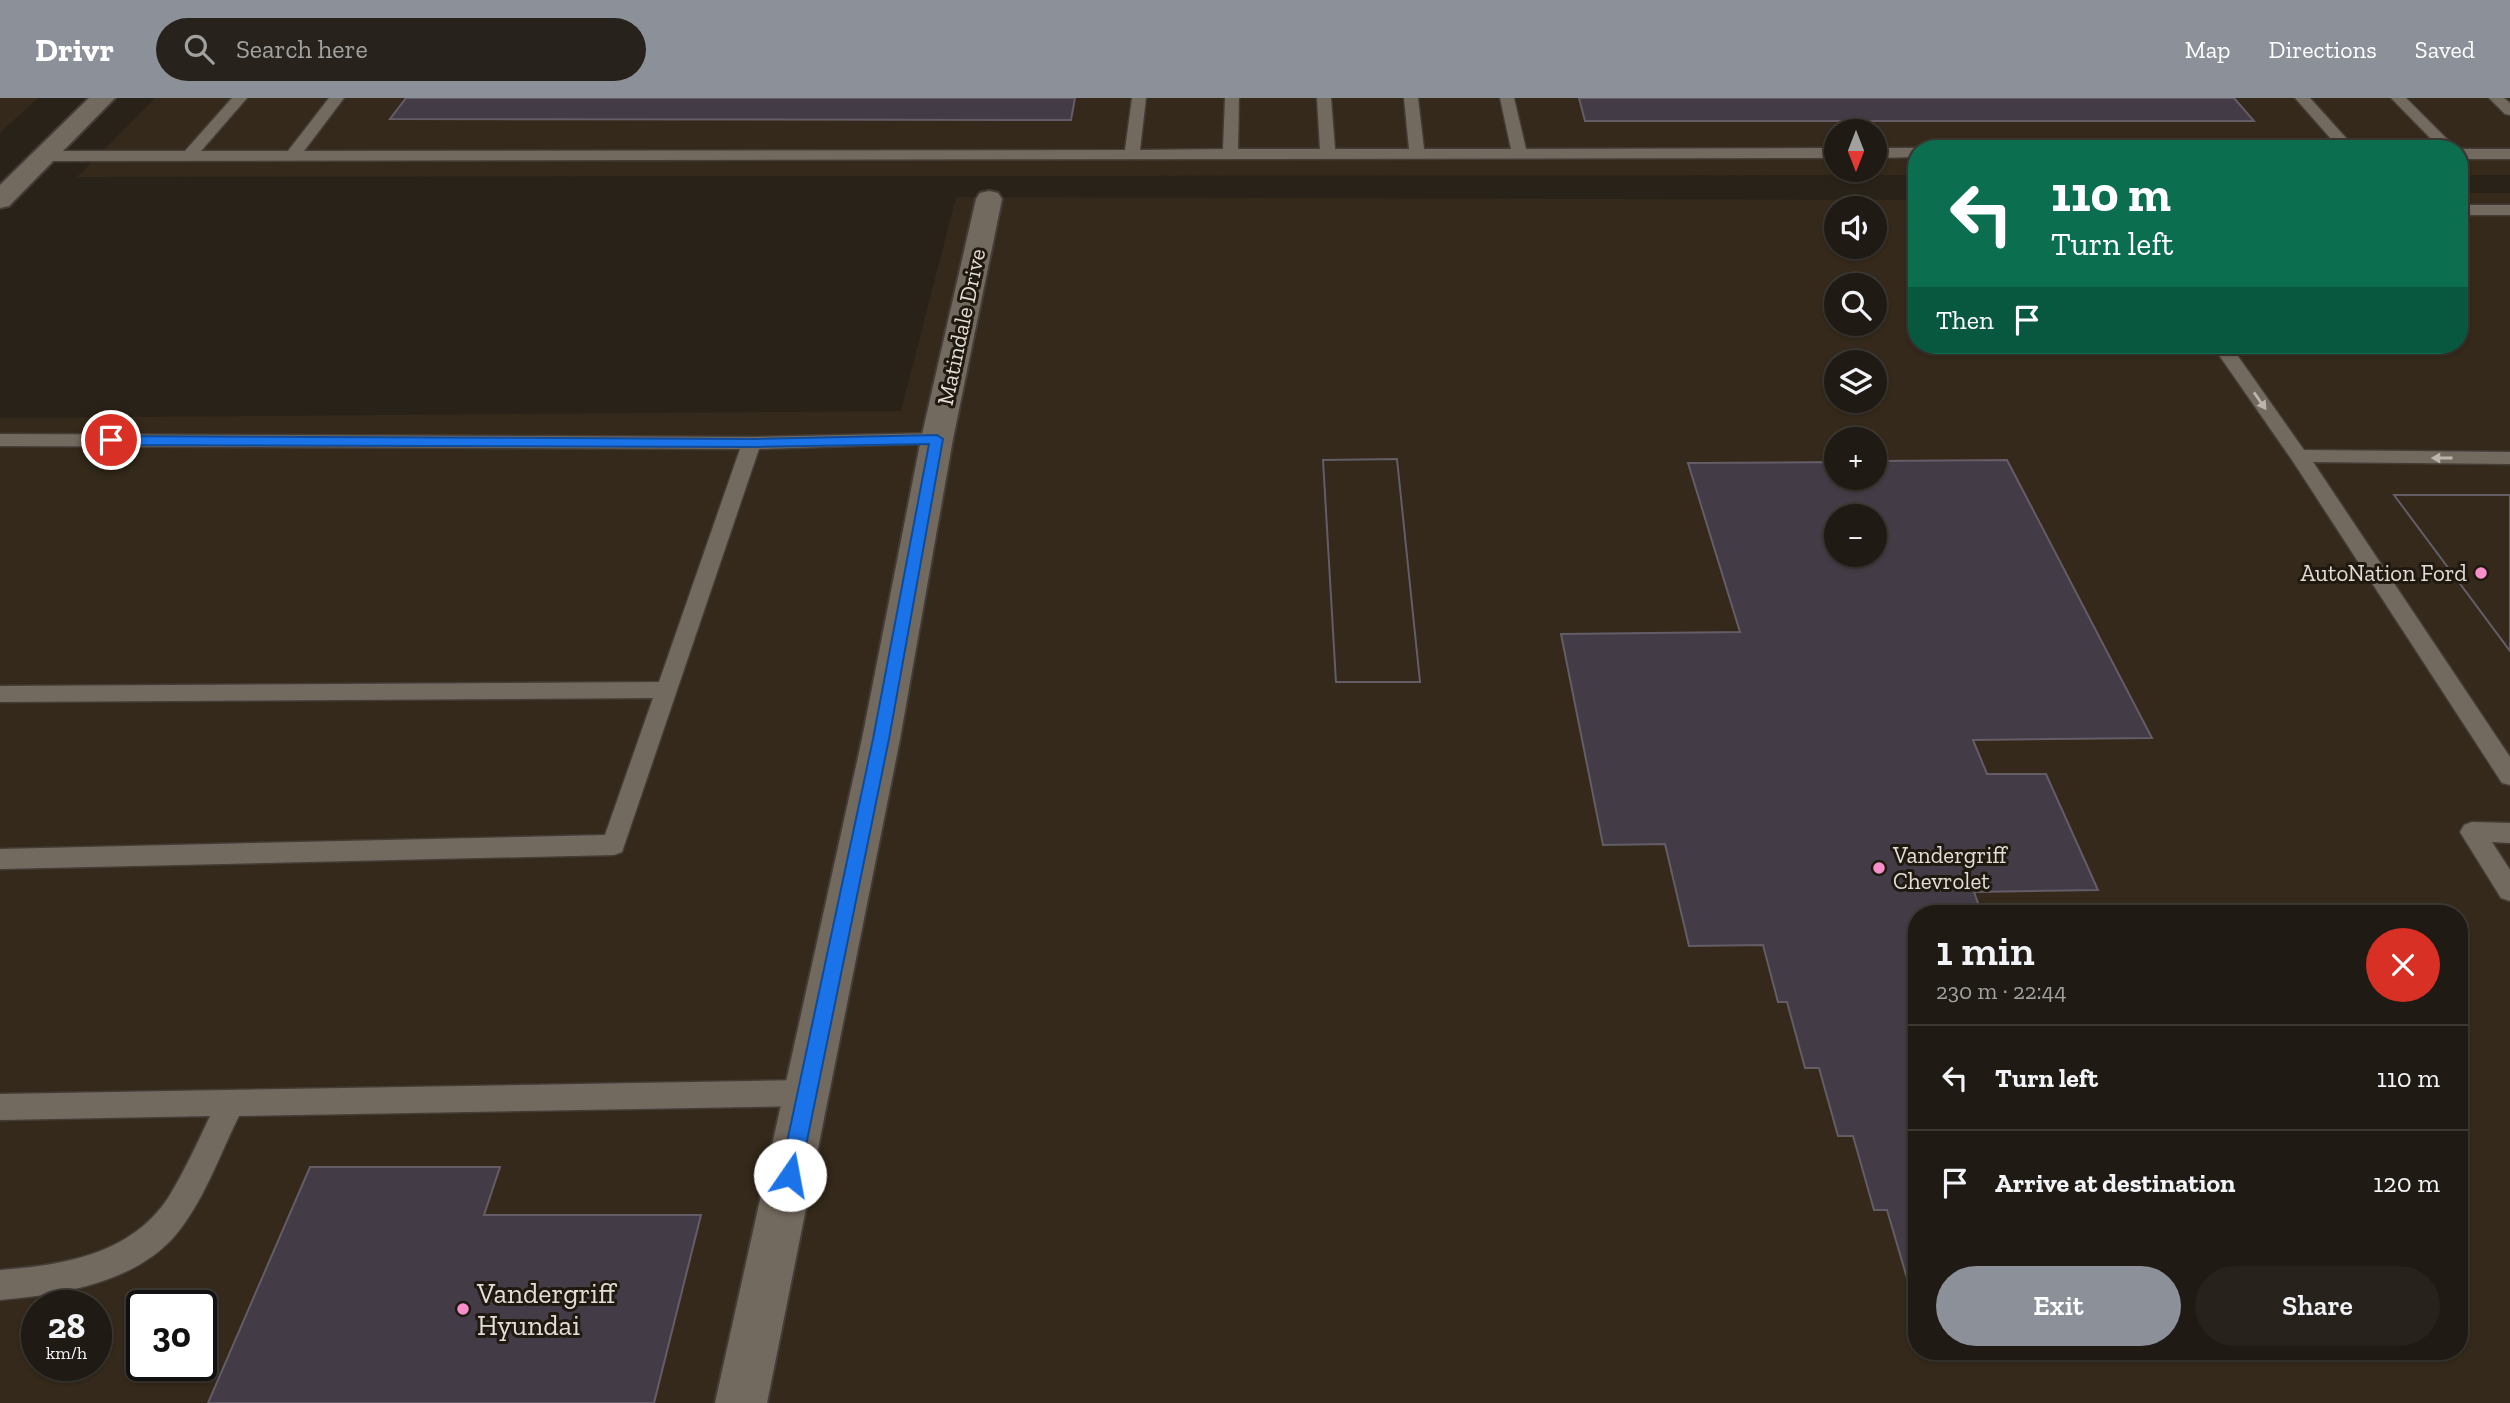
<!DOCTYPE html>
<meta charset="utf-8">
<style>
:root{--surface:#1f1a13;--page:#27231c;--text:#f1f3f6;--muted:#a1a1a0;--line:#3c3833;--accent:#8c9099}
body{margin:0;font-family:"Zilla Slab",serif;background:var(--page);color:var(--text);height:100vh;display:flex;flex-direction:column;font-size:26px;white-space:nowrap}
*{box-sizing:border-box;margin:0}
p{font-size:23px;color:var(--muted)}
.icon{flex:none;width:38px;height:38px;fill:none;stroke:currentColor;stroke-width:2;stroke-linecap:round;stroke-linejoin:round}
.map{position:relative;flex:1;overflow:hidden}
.sheet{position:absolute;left:1908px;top:807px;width:560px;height:455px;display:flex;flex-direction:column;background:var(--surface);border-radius:28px;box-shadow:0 2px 5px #0004,0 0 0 2px var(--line)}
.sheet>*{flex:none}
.guide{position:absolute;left:1908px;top:42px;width:560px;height:214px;border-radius:28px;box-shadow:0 2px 5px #0004,0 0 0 2px var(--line);background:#0b6e4f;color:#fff;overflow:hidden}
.needle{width:46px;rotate:180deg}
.buttons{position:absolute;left:1824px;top:21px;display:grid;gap:14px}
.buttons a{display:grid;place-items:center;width:63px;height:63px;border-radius:50%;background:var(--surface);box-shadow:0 2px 5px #0004,0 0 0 2px var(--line);font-size:35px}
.speed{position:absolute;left:21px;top:1192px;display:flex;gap:14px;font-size:35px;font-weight:700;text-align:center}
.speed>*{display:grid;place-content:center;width:91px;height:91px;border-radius:50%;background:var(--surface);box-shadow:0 2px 5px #0004,0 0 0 2px var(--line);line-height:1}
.speed small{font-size:18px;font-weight:400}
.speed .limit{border:4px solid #111;border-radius:10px;background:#fff;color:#111}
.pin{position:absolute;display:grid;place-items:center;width:60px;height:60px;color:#fff;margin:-30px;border:4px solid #fff;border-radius:50%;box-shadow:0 2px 7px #0007}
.me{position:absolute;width:77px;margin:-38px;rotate:12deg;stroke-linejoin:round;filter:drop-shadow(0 0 5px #0008)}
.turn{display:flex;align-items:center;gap:24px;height:147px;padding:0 28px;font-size:32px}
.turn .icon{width:91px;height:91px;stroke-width:2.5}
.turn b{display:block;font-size:49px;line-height:60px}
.then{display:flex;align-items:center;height:66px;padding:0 28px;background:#0003;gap:14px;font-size:26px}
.round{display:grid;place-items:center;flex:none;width:74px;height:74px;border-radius:37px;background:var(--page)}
.headline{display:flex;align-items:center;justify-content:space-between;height:119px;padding:0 28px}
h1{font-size:42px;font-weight:600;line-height:52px}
.primary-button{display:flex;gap:14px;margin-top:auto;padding:14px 28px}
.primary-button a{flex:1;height:80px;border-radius:42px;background:var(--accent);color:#fff;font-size:28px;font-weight:600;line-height:80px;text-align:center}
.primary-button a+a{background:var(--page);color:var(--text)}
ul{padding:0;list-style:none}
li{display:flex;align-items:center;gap:21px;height:105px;padding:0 28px;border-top:2px solid var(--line)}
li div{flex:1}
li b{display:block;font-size:26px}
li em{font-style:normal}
header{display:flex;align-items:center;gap:42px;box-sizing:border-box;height:98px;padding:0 35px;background:var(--accent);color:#fff}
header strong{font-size:33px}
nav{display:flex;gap:38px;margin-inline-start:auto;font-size:24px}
.search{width:490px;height:63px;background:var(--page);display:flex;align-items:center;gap:18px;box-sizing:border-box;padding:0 24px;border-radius:38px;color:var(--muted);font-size:26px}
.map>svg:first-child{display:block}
.built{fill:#34291a;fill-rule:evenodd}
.building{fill:#433c46;stroke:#645c67;stroke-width:2;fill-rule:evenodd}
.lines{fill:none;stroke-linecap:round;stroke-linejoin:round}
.lane-casing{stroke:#443d37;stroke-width:3}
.street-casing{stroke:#443d37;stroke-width:4}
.lane{fill:#736a5f;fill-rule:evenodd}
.street{fill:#736a5f;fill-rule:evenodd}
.oneway{fill:#bbb5ad}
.route{fill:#1a73e8;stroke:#114b97;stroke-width:2}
.poi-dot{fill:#f98fca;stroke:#1f190f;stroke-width:2.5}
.labels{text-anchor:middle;stroke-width:6;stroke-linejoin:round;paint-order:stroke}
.street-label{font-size:23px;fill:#e2ddd7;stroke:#1f190f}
.poi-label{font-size:23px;fill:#e2ddd7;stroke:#1f190f;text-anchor:end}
.near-poi-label{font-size:28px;fill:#e2ddd7;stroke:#1f190f;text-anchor:start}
</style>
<header>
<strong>Drivr</strong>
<div class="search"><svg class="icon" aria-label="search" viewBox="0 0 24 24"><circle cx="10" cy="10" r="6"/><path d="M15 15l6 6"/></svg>Search here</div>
<nav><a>Map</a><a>Directions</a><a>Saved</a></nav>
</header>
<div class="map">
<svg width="2510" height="1305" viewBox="0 0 2510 1305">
<rect width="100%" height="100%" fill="#292219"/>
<path class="built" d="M 0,0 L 38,0 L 0,35 Z
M 155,0 L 2510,0 L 2510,77 L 2459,77 L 2459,51 L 1916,51 L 1916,77 L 77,79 ZM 1836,33 L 1874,33 L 1874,72 L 1836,72 Z
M 2459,95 L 2510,95 L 2510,1305 L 0,1305 L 0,320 L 901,313 L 956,99 L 1916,102 L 1916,247 L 2459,247 ZM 1836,110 L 1874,110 L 1874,149 L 1836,149 ZM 1836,187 L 1874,187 L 1874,226 L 1836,226 ZM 1836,264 L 1874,264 L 1874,303 L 1836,303 ZM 1836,341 L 1874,341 L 1874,380 L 1836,380 ZM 1836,418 L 1874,418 L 1874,457 L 1836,457 ZM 1916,816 L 2459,816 L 2459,1253 L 1916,1253 ZM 37,1208 L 96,1208 L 96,1267 L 37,1267 ZM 142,1208 L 201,1208 L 201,1267 L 142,1267 Z"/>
<path class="building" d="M 406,0 L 1075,0 L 1071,22 L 390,21 Z
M 1579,0 L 2234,0 L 2254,23 L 1585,23 Z
M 1397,361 L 1420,584 L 1336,584 L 1323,362 Z
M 1397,361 L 1420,584 L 1336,584 L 1323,362 Z
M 2007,362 L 2152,640 L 1973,642 L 1987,676 L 2046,676 L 2098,792 L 1974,794 L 1982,816 L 1916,816 L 1916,1187 L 1909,1187 L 1887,1112 L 1874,1112 L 1853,1038 L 1838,1038 L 1819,970 L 1805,970 L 1787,904 L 1778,904 L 1763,847 L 1689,848 L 1665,746 L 1603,747 L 1561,536 L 1740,534 L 1688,365 L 1836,364 L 1836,380 L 1874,380 L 1874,363 ZM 1836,418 L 1874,418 L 1874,457 L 1836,457 Z
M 2394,397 L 2510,397 L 2510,553 Z
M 2394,397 L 2510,397 L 2510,553 Z
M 310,1069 L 500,1069 L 484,1117 L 701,1117 L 654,1305 L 208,1305 Z
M 1946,1253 L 2143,1253 L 2145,1258 L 1948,1262 Z"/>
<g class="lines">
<g class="lane-casing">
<path id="lane" d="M 232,0 L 247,0 L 201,53 L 288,53 L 329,0 L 344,0 L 304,53 L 1125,52 L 1132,0 L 1146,0 L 1140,52 L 1223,51 L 1225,0 L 1239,0 L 1238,51 L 1320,51 L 1317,0 L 1331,0 L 1335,51 L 1409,51 L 1404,0 L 1418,0 L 1424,51 L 1511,51 L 1500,0 L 1514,0 L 1526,51 L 1836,50 L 1836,60 L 45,63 L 37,58 L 45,53 L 185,53 Z
M 2295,0 L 2310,0 L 2356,51 L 2340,51 Z
M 2391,0 L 2406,0 L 2457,51 L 2441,51 Z
M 2489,0 L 2504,0 L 2510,5 L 2510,17 L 2505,16 Z
M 1874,50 L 1916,50 L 1916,59 L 1874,60 Z
M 2459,51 L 2510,51 L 2510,61 L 2459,61 Z
M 2459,107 L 2510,107 L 2510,117 L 2459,117 Z
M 2212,247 L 2230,247 L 2304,352 L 2510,354 L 2510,366 L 2313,364 L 2510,659 L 2510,687 L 2502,685 L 2292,362 Z
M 937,335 L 944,337 L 946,341 L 944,345 L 759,351 L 622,754 L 614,757 L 0,771 L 0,751 L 605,737 L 653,600 L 0,604 L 0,588 L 659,584 L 740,351 L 0,348 L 0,336 L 752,339 Z
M 2472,724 L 2510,725 L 2510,745 L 2492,744 L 2510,772 L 2510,803 L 2501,800 L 2460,734 L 2464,727 Z
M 807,982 L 817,986 L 821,995 L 817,1004 L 807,1008 L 239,1018 C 219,1058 203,1106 173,1140 C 131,1186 58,1197 0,1202 L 0,1172 C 63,1167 130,1157 168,1100 C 184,1074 197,1046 210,1018 L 0,1022 L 0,996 Z"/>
</g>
<g class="street-casing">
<path id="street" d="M 89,0 L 115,0 L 9,108 L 0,110 L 0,87 Z
M 989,93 L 998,95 L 1002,101 L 953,341 L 900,641 L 767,1305 L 715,1305 L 862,641 L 921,341 L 976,101 L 980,95 Z"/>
</g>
<use href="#lane" class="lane"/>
<use href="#street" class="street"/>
</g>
<defs><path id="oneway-solid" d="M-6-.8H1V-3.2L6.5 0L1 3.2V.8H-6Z" transform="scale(1.75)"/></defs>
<g class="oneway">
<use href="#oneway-solid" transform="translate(2260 303) rotate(55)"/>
<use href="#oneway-solid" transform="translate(2442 360) rotate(-180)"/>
</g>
<path class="route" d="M 937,337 L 943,341 L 889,641 L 800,1077 L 797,1084 L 790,1087 L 783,1084 L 780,1077 L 873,641 L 929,346 L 752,349 L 111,347 L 105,342 L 111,338 L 752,341 Z"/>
<g class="poi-dot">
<circle cx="2481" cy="475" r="7"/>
<circle cx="1879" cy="770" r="7"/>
<circle cx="463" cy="1211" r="7"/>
</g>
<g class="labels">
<g class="street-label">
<text transform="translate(961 229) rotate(-78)" y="8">Matindale Drive</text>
</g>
<g class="poi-label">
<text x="2467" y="483">AutoNation Ford</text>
<text x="1893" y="765" text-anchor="start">Vandergriff<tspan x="1893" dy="26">Chevrolet</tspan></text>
</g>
<g class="near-poi-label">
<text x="477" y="1205">Vandergriff<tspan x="477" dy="32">Hyundai</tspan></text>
</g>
</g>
</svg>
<div class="buttons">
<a><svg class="needle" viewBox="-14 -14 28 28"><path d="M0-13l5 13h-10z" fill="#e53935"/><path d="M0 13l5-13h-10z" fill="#a1a1a0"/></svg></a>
<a><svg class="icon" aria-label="sound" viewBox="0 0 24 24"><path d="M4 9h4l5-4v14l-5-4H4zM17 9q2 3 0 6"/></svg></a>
<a><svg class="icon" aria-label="search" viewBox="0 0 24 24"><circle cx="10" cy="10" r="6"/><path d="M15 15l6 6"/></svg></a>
<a><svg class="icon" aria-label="layers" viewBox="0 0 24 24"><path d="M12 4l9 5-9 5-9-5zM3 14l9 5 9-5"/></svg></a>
<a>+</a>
<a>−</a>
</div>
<div class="speed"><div>28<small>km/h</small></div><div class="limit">30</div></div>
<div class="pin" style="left:111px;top:342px;background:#d93025"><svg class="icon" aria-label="arrive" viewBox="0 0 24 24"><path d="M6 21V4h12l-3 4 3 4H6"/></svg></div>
<svg class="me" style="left:790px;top:1077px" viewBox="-20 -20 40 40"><circle r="19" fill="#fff"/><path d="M0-13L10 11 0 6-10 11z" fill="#1a73e8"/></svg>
<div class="guide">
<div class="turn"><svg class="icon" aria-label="left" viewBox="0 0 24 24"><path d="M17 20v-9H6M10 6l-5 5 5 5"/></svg><div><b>110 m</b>Turn left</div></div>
<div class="then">Then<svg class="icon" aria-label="arrive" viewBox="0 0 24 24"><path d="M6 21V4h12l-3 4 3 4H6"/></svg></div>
</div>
<section class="sheet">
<div class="headline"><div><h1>1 min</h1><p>230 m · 22:44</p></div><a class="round" style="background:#d93025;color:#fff"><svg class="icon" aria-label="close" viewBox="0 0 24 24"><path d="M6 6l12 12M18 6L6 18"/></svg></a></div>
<ul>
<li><svg class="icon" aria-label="left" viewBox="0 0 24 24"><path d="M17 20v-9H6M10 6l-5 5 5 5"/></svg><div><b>Turn left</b></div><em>110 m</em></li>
<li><svg class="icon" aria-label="arrive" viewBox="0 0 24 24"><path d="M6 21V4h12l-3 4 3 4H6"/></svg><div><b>Arrive at destination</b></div><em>120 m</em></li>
</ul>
<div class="primary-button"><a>Exit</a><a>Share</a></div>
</section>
</div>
